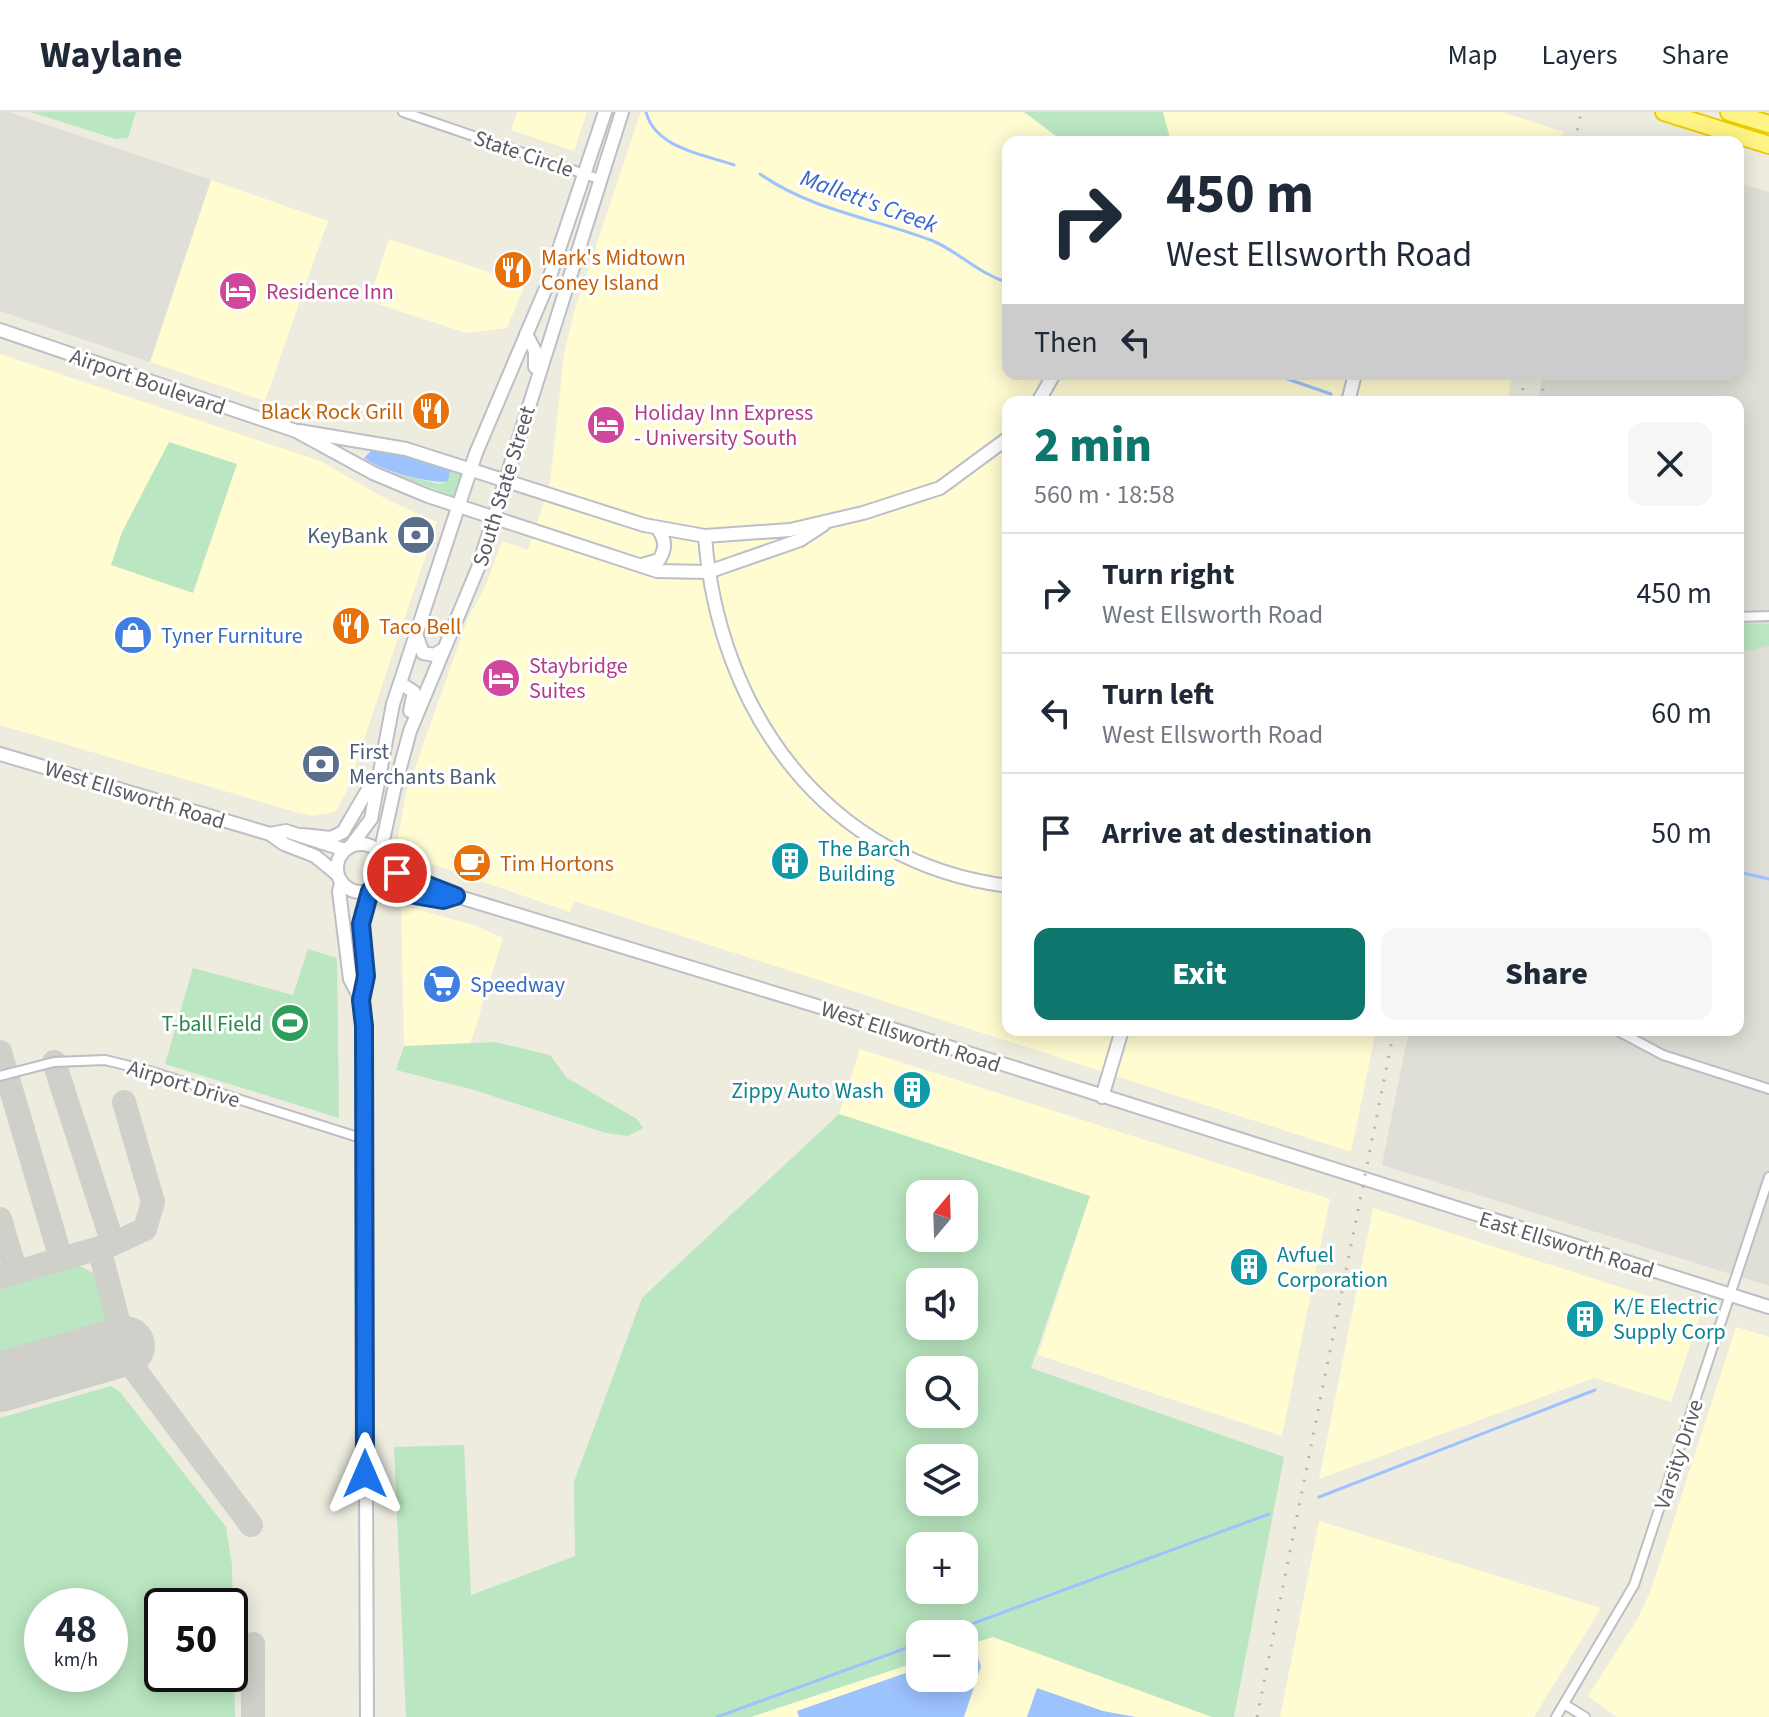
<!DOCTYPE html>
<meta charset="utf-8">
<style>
:root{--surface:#fff;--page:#f6f6f7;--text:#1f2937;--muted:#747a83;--line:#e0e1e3;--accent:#0f766e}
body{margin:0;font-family:"Source Sans 3",sans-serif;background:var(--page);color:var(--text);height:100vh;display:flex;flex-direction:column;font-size:30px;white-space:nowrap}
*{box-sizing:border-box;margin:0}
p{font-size:26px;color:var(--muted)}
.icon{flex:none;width:44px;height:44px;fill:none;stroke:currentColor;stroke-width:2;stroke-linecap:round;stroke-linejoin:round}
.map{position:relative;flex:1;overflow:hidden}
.drawer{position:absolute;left:1002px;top:284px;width:742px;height:640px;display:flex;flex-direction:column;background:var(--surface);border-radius:16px;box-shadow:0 4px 20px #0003}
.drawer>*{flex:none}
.guide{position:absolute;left:1002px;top:24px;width:742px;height:244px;border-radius:16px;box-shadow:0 4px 20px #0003;background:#fff;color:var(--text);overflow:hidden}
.needle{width:52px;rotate:19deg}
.buttons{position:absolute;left:906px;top:1068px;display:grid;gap:16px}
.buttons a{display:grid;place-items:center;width:72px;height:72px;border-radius:16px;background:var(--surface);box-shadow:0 4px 20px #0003;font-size:40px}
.speed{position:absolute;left:24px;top:1476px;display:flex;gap:16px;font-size:40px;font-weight:700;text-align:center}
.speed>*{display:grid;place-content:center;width:104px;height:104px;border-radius:50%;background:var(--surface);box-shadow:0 4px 20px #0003;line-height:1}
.speed small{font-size:20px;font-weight:400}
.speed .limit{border:4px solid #111;border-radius:12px;background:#fff;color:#111}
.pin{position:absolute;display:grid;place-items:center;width:68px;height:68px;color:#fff;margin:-34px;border:4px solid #fff;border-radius:50%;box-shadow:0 2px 8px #0007}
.me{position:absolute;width:88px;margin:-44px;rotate:0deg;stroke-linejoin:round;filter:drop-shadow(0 0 6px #0008)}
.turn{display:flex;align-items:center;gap:28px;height:168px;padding:0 32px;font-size:36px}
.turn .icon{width:104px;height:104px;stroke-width:2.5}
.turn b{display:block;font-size:56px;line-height:68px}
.then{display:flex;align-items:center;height:76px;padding:0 32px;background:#0003;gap:16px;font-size:30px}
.round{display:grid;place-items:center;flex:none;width:84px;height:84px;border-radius:16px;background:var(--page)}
.head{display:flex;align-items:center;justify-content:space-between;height:136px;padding:0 32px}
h1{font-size:48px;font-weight:800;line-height:60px;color:var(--accent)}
.action{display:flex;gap:16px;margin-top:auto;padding:16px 32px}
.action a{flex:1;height:92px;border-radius:16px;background:var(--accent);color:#fff;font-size:32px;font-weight:800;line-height:92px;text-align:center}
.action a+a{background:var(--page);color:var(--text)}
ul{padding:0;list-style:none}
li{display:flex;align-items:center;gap:24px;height:120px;padding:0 32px;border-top:2px solid var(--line)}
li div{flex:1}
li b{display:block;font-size:30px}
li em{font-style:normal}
header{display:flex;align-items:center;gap:48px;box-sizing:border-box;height:112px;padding:0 40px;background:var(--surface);border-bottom:2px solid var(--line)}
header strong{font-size:38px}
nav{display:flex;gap:44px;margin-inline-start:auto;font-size:28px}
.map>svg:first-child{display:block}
.commercial{fill:#fffcd2}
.industrial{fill:#e0dfd7}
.green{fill:#bae7c1;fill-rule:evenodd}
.water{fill:#9dc3ff}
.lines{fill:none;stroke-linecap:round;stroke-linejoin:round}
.stream{stroke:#9dc3ff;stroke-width:3}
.taxiway{stroke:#d0d0ca;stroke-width:24}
.runway{stroke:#d0d0ca;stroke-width:60}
.street-casing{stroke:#bdbec5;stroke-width:12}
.secondary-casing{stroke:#bcbfc7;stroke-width:16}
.highway-casing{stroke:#eccb00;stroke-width:20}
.street{stroke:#fff;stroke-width:8}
.secondary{stroke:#fff;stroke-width:12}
.highway{stroke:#fff584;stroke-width:16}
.rail{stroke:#b4b4b5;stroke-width:3;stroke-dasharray:2 10;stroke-linecap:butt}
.route-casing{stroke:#114b97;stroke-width:20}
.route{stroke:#1a73e8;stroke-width:14}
.labels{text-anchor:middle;stroke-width:6;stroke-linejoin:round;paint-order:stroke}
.street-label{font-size:22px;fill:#585b62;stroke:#fff}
.food-label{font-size:22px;fill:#c56008;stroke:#fff;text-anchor:start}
.hotel-label{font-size:22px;fill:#b23c85;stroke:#fff;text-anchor:start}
.service-label{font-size:22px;fill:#4e5e75;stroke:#fff;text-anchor:end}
.shop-label{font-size:22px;fill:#366cbe;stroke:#fff;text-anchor:start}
.culture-label{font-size:22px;fill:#0d838f;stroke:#fff;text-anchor:start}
.leisure-label{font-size:22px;fill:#27864d;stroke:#fff;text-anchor:end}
.water-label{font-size:24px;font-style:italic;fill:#3966c9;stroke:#fff}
</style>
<header>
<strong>Waylane</strong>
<nav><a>Map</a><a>Layers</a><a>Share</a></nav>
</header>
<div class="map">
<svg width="1769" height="1605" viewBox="0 0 1769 1605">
<rect width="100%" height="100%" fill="#edecdf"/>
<path class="commercial" d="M 517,0 L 587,0 L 574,39 L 511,18 Z
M 641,0 L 1502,0 L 1564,20 L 1561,30 L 1008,30 L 1008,262 L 1513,262 L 1507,290 L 1008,290 L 1008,918 L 1376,918 L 1351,1040 L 574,789 L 570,800 L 402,742 L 398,725 L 406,681 L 468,506 L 486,473 L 502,429 L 528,438 L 550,371 L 564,242 L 574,200 Z
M 211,68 L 328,109 L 265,289 L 150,250 Z
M 389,127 L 525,172 L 507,216 L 466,221 L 369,189 Z
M 0,242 L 320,349 L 390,389 L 437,410 L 346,681 L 335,700 L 313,704 L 299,701 L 0,613 Z
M 405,794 L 477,814 L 503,826 L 470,933 L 404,934 L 401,796 Z
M 860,937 L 1330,1087 L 1282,1324 L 1038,1243 L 1090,1084 L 839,1002 Z
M 1373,1096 L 1701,1201 L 1671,1290 L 1594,1266 L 1319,1367 Z
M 1736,1215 L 1769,1225 L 1769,1605 L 1617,1605 L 1588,1584 L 1638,1506 L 1651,1478 Z
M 1319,1409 L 1601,1496 L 1534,1605 L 1280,1605 Z
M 993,1525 L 1213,1605 L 751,1605 L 920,1549 L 920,1566 L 964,1566 L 964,1534 Z"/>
<path class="industrial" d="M 0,0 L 9,0 L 211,68 L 150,250 L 0,199 Z
M 1738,71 L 1769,80 L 1769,1174 L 1382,1053 L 1409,918 L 1738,918 L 1738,290 L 1537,290 L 1543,262 L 1738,262 Z"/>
<path class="green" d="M 30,0 L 136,0 L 128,26 L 116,27 Z
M 1024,0 L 1163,0 L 1171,30 L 1064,30 Z
M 169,330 L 237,352 L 193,481 L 111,453 L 122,420 Z
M 385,358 L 438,372 L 448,369 L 450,359 L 462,363 L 455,385 Z
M 1738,512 L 1769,512 L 1769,534 L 1742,540 Z
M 308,837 L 337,846 L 339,1006 L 165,952 L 193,856 L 293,883 Z
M 495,930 L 550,943 L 567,966 L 637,1007 L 643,1016 L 628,1024 L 606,1021 L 474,978 L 396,958 L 404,934 Z
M 839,1002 L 1090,1084 L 1031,1256 L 1284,1345 L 1234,1605 L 1212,1605 L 993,1525 L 964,1534 L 964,1522 L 920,1522 L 920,1549 L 751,1605 L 406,1605 L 394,1335 L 464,1333 L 471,1483 L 575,1444 L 574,1370 L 642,1186 ZM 920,1082 L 964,1082 L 964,1126 L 920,1126 ZM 920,1170 L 964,1170 L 964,1214 L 920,1214 ZM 920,1258 L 964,1258 L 964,1302 L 920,1302 ZM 920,1346 L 964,1346 L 964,1390 L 920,1390 ZM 920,1434 L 964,1434 L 964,1478 L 920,1478 Z
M 65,1152 C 95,1151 124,1186 107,1216 L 0,1250 L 0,1172 Z
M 111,1274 L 120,1280 L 226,1415 L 232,1453 L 235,1605 L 0,1605 L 0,1306 ZM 42,1494 L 110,1494 L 110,1562 L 42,1562 ZM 162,1494 L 230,1494 L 230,1562 L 162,1562 Z"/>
<path class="water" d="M 372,338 L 402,342 L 450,359 L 448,369 C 431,373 377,357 364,346 Z
M 969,1539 L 977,1543 L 981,1554 L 964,1605 L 799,1605 L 797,1599 L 920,1556 L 920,1566 L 964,1566 L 964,1541 Z
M 1037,1576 L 1103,1599 L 1136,1605 L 1027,1605 Z"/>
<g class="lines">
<path class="stream" d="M 646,0 C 655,36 702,42 734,53
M 760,62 C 813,99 874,106 933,129 C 959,140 976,160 1008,171
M 1273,262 L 1331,282
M 1738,760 L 1769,767
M 1319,1385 L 1595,1278
M 945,1522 L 1269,1402
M 717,1605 L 920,1531"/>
<path class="taxiway" d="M 0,940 L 61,1147
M 54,950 L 113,1132
M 0,1107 L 16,1161
M 99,1136 L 129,1250 L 251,1413
M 0,1165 L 113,1132 L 145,1117 L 153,1090 L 124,990
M 253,1532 L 253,1605"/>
<path class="runway" d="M 0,1270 L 125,1234"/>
<g class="street-casing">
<path id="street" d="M 403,0 L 599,67
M 1738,505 L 1769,504
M 1616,918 L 1663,943 L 1769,977
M 0,964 L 54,950 L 105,948 L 146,958 L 364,1027
M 1564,1592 L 1585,1605
M 1556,1605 L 1634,1473 L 1769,1065"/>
</g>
<g class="secondary-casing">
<path id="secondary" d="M 0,218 L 296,319 L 373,361 L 428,384 L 657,459 L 708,460 L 800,428 L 823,413
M 526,222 L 535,239 L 535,255
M 1038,290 L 1054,262
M 1348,290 L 1355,262
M 299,319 L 406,337 L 644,413 L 705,424 L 790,418 L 863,401 L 940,376 L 1008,326
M 705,424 C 718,598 825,751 1008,774
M 642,453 L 659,448 C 666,436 666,429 658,417
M 417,525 L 423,541 L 434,543 L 444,537
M 400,571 L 414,580 L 410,599
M 0,642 L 270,722 L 284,732 L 315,744 L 337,762
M 270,722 L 286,719 L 345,738
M 302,723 L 331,726 L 343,720 L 374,667
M337 756a24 24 0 1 1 48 0a24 24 0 1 1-48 0Z
M 350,735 L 371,707 L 393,592 L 476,341 L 546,176 L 605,0
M 383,747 L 382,733 L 394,678 L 410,619 L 478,456 L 622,0
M 384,752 L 407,766 L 456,784 L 889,916 L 1769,1195
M 341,771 L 339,779 L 350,867 L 361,888 L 364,914 L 367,1605
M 374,776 L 443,788 L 456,784
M 361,888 L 366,864 L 361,812 L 370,779
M 1102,985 L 1122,918"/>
</g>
<g class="highway-casing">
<path id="highway" d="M 1664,0 L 1769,33
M 1729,0 L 1769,12"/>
</g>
<use href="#street" class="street"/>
<use href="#secondary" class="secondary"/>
<use href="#highway" class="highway"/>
<path class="rail" d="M 1575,30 L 1581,0
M 1520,290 L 1526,262
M 1539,290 L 1548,262
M 1257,1605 L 1394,918"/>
</g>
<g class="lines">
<g class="route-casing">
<path id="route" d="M 365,1362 L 364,914 L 361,888 L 366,864 L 361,812 L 370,779 L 374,776 L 443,788 L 456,784 L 397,761"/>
</g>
<use href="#route" class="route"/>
</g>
<defs>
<g id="restaurant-disc" transform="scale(2)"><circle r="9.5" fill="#e8710a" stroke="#fff"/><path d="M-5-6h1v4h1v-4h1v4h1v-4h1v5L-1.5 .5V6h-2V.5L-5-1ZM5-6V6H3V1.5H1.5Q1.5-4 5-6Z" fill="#fff"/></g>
<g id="hotel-disc" transform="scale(2)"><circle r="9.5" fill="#d1479c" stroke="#fff"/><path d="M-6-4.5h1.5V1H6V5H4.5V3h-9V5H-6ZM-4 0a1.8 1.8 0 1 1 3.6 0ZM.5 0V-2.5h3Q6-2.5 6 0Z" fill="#fff"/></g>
<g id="bank-disc" transform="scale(2)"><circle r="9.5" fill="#5c6f8a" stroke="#fff"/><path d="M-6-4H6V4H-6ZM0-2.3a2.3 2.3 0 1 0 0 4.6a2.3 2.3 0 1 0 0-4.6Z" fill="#fff"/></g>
<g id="shop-disc" transform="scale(2)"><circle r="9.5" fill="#3f7fe0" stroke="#fff"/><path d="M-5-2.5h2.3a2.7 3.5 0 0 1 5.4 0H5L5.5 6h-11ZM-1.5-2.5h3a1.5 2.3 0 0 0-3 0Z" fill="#fff"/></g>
<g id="building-disc" transform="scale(2)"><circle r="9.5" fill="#0f9aa8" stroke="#fff"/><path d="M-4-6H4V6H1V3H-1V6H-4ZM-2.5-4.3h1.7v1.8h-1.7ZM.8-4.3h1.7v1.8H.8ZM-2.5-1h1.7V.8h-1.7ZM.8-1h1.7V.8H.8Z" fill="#fff"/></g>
<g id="cafe-disc" transform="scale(2)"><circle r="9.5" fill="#e8710a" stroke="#fff"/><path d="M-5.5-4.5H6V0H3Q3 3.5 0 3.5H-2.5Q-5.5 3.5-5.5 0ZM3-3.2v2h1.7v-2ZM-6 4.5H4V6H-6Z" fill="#fff"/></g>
<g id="supermarket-disc" transform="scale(2)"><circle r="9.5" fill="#3f7fe0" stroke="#fff"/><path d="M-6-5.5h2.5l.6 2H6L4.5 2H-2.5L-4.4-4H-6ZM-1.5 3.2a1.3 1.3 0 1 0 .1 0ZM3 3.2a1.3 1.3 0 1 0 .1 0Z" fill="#fff"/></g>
<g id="stadium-disc" transform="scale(2)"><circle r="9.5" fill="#2e9e5b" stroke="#fff"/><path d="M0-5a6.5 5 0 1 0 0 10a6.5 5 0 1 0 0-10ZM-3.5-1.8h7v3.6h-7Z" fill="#fff"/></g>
</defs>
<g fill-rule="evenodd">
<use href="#restaurant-disc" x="513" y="158"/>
<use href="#hotel-disc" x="238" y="179"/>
<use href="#restaurant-disc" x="431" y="299"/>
<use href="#hotel-disc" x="606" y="313"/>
<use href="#bank-disc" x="416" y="423"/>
<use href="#restaurant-disc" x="351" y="514"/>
<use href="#shop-disc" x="133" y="523"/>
<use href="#hotel-disc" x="501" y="566"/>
<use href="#bank-disc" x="321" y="652"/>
<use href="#building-disc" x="790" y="749"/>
<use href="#cafe-disc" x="472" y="751"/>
<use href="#supermarket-disc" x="442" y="872"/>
<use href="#stadium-disc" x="290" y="911"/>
<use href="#building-disc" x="912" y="978"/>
<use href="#building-disc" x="1249" y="1155"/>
<use href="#building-disc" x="1585" y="1207"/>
</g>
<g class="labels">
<g class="street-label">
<text transform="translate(524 41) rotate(19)" y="8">State Circle</text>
<text transform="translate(148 269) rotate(19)" y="8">Airport Boulevard</text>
<text transform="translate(503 374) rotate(-73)" y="8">South State Street</text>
<text transform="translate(135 682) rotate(17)" y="8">West Ellsworth Road</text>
<text transform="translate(911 924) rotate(18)" y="8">West Ellsworth Road</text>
<text transform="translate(184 971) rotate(17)" y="8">Airport Drive</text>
<text transform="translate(1567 1132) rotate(17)" y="8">East Ellsworth Road</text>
<text transform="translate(1678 1342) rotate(-72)" y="8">Varsity Drive</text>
</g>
<g class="food-label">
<text x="541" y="153">Mark's Midtown<tspan x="541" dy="25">Coney Island</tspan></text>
<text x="403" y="307" text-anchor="end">Black Rock Grill</text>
<text x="379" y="522">Taco Bell</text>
<text x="500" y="759">Tim Hortons</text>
</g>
<g class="hotel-label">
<text x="266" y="187">Residence Inn</text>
<text x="634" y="308">Holiday Inn Express<tspan x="634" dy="25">- University South</tspan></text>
<text x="529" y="561">Staybridge<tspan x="529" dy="25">Suites</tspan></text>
</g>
<g class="service-label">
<text x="388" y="431">KeyBank</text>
<text x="349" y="647" text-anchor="start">First<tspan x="349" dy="25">Merchants Bank</tspan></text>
</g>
<g class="shop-label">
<text x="161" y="531">Tyner Furniture</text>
<text x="470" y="880">Speedway</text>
</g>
<g class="culture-label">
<text x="818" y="744">The Barch<tspan x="818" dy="25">Building</tspan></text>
<text x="884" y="986" text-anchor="end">Zippy Auto Wash</text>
<text x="1277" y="1150">Avfuel<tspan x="1277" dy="25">Corporation</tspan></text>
<text x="1613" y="1202">K/E Electric<tspan x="1613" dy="25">Supply Corp</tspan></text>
</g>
<g class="leisure-label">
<text x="262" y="919">T-ball Field</text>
</g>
<g class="water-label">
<text transform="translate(869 89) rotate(20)" y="8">Mallett's Creek</text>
</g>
</g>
</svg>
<div class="buttons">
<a><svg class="needle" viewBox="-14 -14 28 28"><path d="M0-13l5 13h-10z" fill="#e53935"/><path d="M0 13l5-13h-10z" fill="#747a83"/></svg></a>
<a><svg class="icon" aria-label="sound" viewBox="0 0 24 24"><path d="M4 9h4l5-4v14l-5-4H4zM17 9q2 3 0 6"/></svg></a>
<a><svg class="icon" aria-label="search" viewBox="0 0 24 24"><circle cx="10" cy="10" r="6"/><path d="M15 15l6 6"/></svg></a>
<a><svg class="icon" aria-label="layers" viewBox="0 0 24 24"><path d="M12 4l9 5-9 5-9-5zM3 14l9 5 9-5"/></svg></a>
<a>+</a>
<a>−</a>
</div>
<div class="speed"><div>48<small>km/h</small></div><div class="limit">50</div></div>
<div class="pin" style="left:397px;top:761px;background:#d93025"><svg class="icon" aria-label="arrive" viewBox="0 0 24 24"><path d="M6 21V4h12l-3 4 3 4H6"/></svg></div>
<svg class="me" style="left:365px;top:1362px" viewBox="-20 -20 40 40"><path d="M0-17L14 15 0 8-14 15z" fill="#1a73e8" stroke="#fff" stroke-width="4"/></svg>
<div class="guide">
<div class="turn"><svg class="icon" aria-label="right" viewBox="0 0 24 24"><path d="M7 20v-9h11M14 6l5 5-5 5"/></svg><div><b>450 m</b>West Ellsworth Road</div></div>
<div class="then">Then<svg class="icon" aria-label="left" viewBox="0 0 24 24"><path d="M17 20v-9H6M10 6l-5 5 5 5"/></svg></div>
</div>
<section class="drawer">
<div class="head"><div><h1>2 min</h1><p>560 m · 18:58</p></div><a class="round"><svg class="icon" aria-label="close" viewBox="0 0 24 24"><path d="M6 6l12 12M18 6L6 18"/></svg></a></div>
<ul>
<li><svg class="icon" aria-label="right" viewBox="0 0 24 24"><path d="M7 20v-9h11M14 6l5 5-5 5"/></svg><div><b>Turn right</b><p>West Ellsworth Road</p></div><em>450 m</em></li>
<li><svg class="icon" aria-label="left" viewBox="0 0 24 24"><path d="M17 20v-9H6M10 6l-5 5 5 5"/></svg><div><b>Turn left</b><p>West Ellsworth Road</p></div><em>60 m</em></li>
<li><svg class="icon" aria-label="arrive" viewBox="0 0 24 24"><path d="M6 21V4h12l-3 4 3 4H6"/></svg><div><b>Arrive at destination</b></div><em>50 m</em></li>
</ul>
<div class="action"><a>Exit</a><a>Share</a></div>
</section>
</div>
